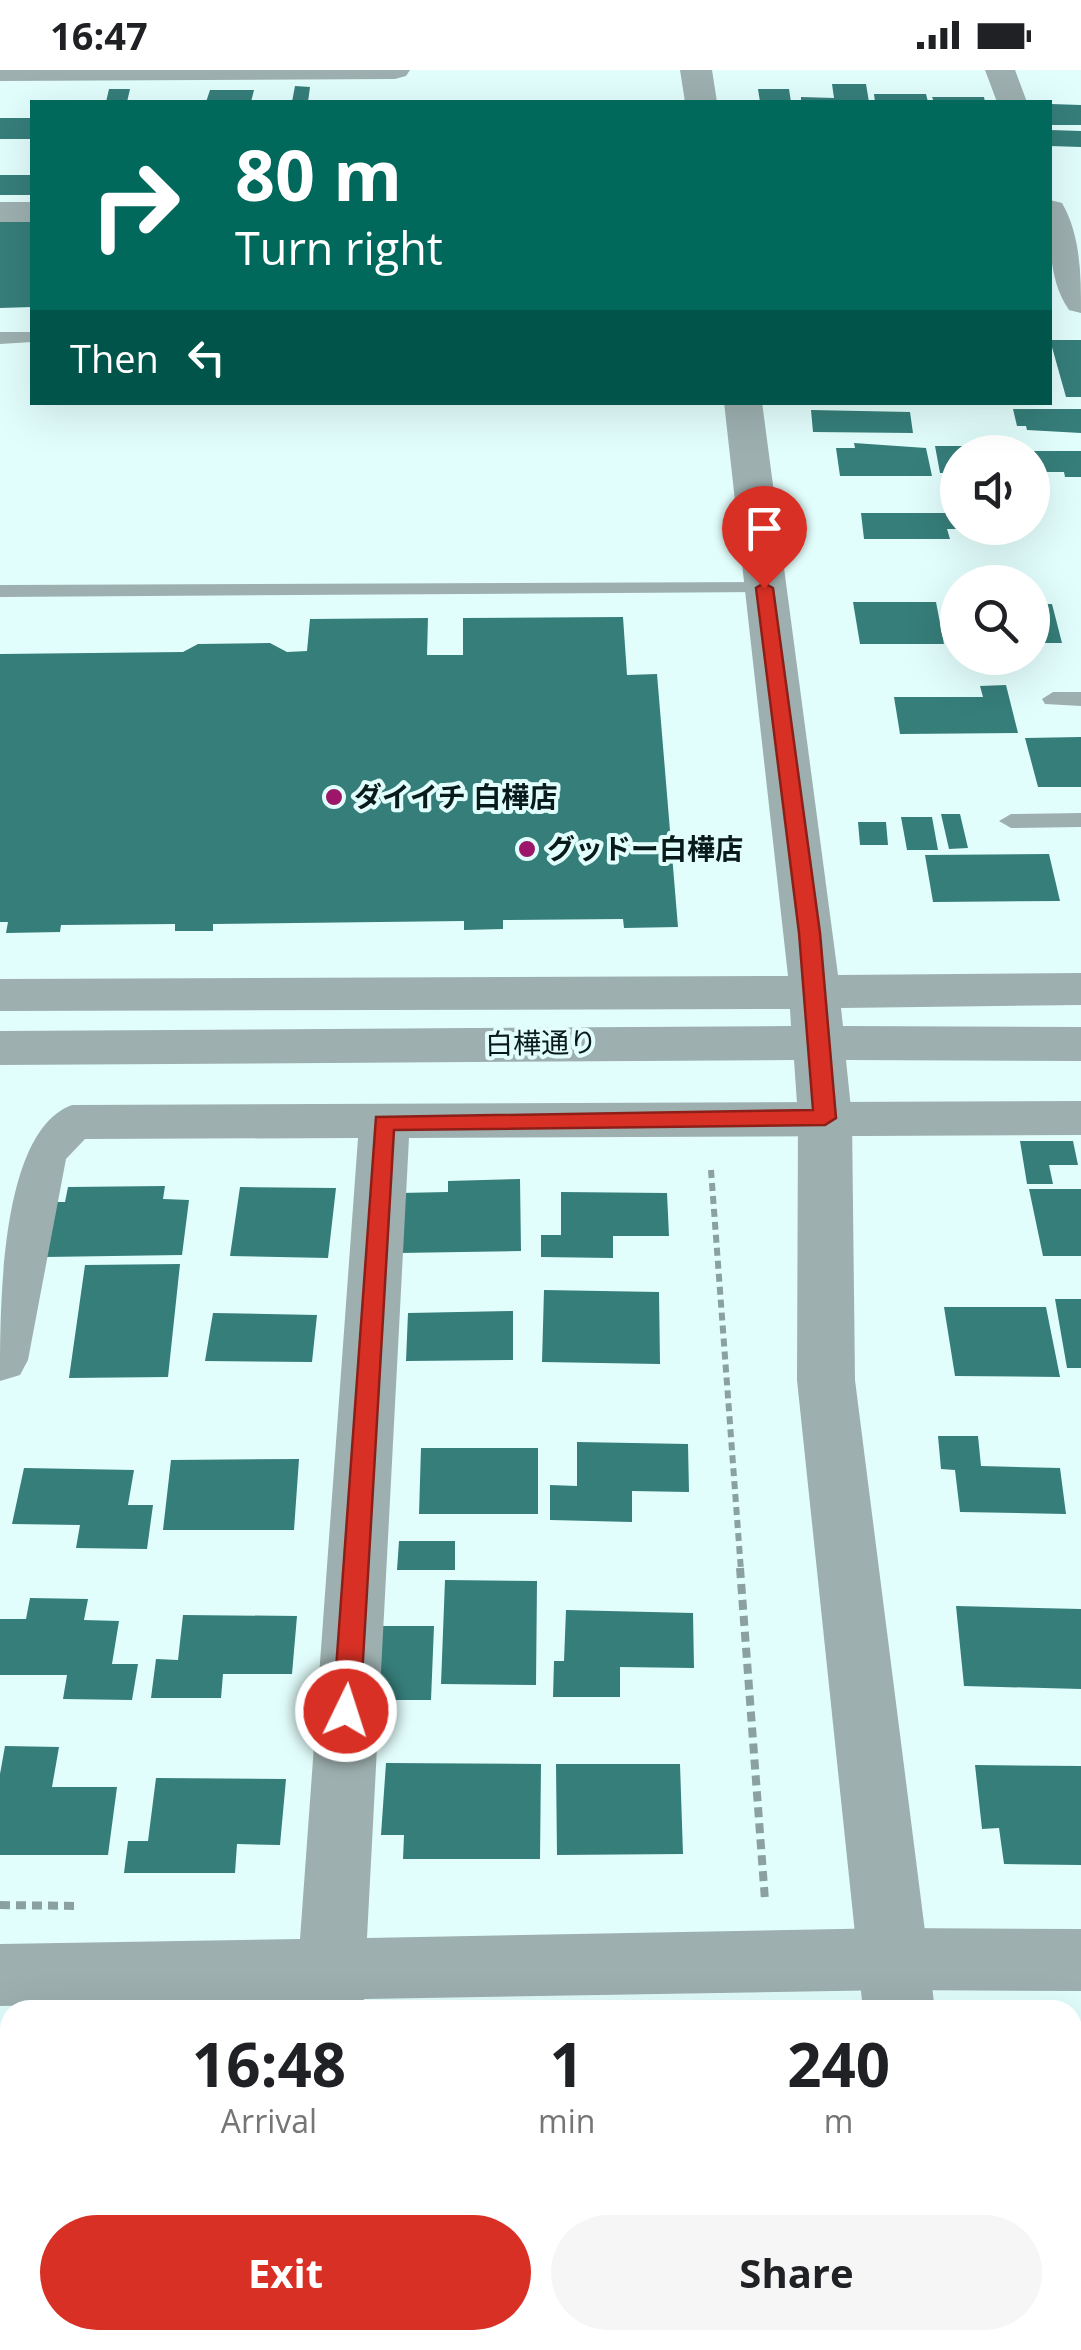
<!DOCTYPE html>
<meta charset="utf-8">
<style>
:root{--surface:#fff;--page:#f6f6f6;--text:#202124;--muted:#757577;--accent:#d93025}
body{margin:0;font-family:"Open Sans","Noto Sans JP",sans-serif;background:var(--page);color:var(--text);height:100vh;display:flex;flex-direction:column;font-size:38px;white-space:nowrap}
*{box-sizing:border-box;margin:0}
p{font-size:32px;color:var(--muted)}
.icon{flex:none;width:55px;height:55px;fill:none;stroke:currentColor;stroke-width:2;stroke-linecap:round;stroke-linejoin:round}
.map{position:relative;flex:1;overflow:hidden}
.details{position:absolute;left:0px;top:1930px;width:1082px;height:350px;display:flex;flex-direction:column;background:var(--surface);border-radius:30px 30px 0 0;box-shadow:0 10px 40px #0002}
.details>*{flex:none}
.guide{position:absolute;left:30px;top:30px;width:1022px;height:305px;border-radius:0px;box-shadow:0 10px 40px #0002;background:#00695c;color:#fff;overflow:hidden}
.fabs{position:absolute;left:940px;top:365px;display:grid;gap:20px}
.fabs a{display:grid;place-items:center;width:110px;height:110px;border-radius:50%;background:var(--surface);box-shadow:0 10px 40px #0002;font-size:50px}
.pin{position:absolute;display:grid;place-items:center;width:85px;height:85px;color:#fff;margin:-102px -42px;border-radius:50% 50% 50% 0;rotate:-45deg;box-shadow:0 0 10px #0007}
.pin .icon{rotate:45deg}
.me{position:absolute;width:110px;margin:-55px;rotate:4deg;stroke-linejoin:round;filter:drop-shadow(0 0 8px #0008)}
.turn{display:flex;align-items:center;gap:35px;height:210px;padding:0 40px;font-size:45px}
.turn .icon{width:130px;height:130px;stroke-width:2.5}
.turn b{display:block;font-size:70px;line-height:85px}
.then{display:flex;align-items:center;height:95px;padding:0 40px;background:#0003;gap:20px;font-size:38px}
.eta{display:flex;justify-content:space-evenly;align-items:center;height:170px;text-align:center}
.eta b{font-size:60px;font-weight:700;line-height:70px}
.cta{display:flex;gap:20px;margin-top:auto;padding:20px 40px}
.cta a{flex:1;height:115px;border-radius:60px;background:var(--accent);color:#fff;font-size:40px;font-weight:700;line-height:115px;text-align:center}
.cta a+a{background:var(--page);color:var(--text)}
.status{display:flex;justify-content:space-between;align-items:center;height:70px;padding:0 50px;background:var(--surface);direction:ltr}
.status svg{height:28px;fill:currentColor}
.map>svg:first-child{display:block}
.green{fill:#f7bad6}
.building{fill:#367e7a}
.lines{fill:none;stroke-linecap:round;stroke-linejoin:round}
.path-far1{stroke:#8aa1a0;stroke-width:6;stroke-dasharray:8 5;stroke-linecap:butt}
.path{stroke:#8aa1a0;stroke-width:8;stroke-dasharray:10 6;stroke-linecap:butt}
.service{fill:#9db0af;fill-rule:evenodd}
.minor{fill:#9db0af;fill-rule:evenodd}
.tertiary{fill:#9db0af;fill-rule:evenodd}
.route{fill:#d93025;stroke:#8d1f18;stroke-width:2.5}
.poi-dot{fill:#9c1769;stroke:#e2fefc;stroke-width:4}
.labels{text-anchor:middle;stroke-width:8;stroke-linejoin:round;paint-order:stroke}
.poi-label{font-size:28px;font-weight:bold;fill:#091a1a;stroke:#e2fefc;text-anchor:start}
.street-label{font-size:28px;fill:#091a1a;stroke:#e2fefc}
</style>
<div class="status"><b>16:47</b><svg viewBox="0 0 49 12"><path d="M0 12V9h3v3zM5 12V6h3v6zM10 12V3h3v9zM15 12V0h3v12zM26 1h20v11H26zM47 4h2v5h-2z"/></svg></div>
<div class="map">
<svg width="1081" height="2280" viewBox="0 0 1081 2280">
<rect width="100%" height="100%" fill="#e2fefc"/>
<path class="green" d="M 0,1996 L 10,1996 L 10,2235 L 0,2236 Z"/>
<path class="building" d="M 832,14 L 866,14 L 869,32 L 801,32 L 801,27 L 834,28 Z
M 295,16 L 310,17 L 308,32 L 292,32 Z
M 109,19 L 130,19 L 127,32 L 106,32 Z
M 758,19 L 789,19 L 791,32 L 760,32 Z
M 210,20 L 254,20 L 251,32 L 206,32 Z
M 874,24 L 926,24 L 928,32 L 875,32 Z
M 932,27 L 984,27 L 985,32 L 934,32 Z
M 1051,34 L 1081,35 L 1081,55 L 1050,55 Z
M 0,48 L 32,48 L 32,69 L 0,69 Z
M 1050,60 L 1081,61 L 1081,77 L 1050,76 Z
M 0,105 L 32,105 L 31,125 L 0,125 Z
M 0,152 L 32,152 L 32,237 L 0,238 Z
M 1050,270 L 1081,270 L 1081,327 L 1066,327 Z
M 1013,339 L 1081,339 L 1081,363 L 1027,360 L 1026,356 L 1017,356 Z
M 811,340 L 910,342 L 913,363 L 813,362 Z
M 854,373 L 926,378 L 932,406 L 840,406 L 836,378 L 855,378 Z
M 935,376 L 1012,376 L 1013,382 L 958,382 L 958,403 L 940,403 Z
M 1032,381 L 1081,381 L 1081,407 L 1065,407 L 1064,402 L 1032,402 Z
M 861,443 L 958,443 L 958,459 L 947,459 L 950,469 L 864,469 Z
M 853,532 L 936,532 L 944,574 L 860,574 Z
M 1032,534 L 1052,534 L 1062,573 L 1032,573 Z
M 947,542 L 958,542 L 958,573 L 953,573 Z
M 623,547 L 627,605 L 657,604 L 678,857 L 624,858 L 623,849 L 503,850 L 503,859 L 464,860 L 464,851 L 213,854 L 213,861 L 175,861 L 175,854 L 61,855 L 60,862 L 6,863 L 8,852 L 0,852 L 0,584 L 183,582 L 198,574 L 270,573 L 287,582 L 307,581 L 310,549 L 428,548 L 427,585 L 463,585 L 463,548 Z
M 1006,615 L 1018,663 L 900,664 L 894,627 L 983,627 L 980,616 Z
M 1081,667 L 1081,717 L 1038,717 L 1025,668 Z
M 941,744 L 960,744 L 968,778 L 949,779 Z
M 901,747 L 932,747 L 938,780 L 907,780 Z
M 858,752 L 886,752 L 888,775 L 860,775 Z
M 1049,784 L 1060,831 L 933,832 L 925,785 Z
M 1020,1071 L 1073,1071 L 1078,1095 L 1049,1095 L 1053,1114 L 1027,1114 Z
M 520,1109 L 521,1181 L 398,1183 L 399,1123 L 448,1122 L 448,1111 Z
M 165,1116 L 163,1129 L 189,1130 L 182,1185 L 44,1187 L 53,1132 L 65,1132 L 68,1117 Z
M 240,1117 L 336,1118 L 328,1188 L 230,1186 Z
M 1029,1119 L 1081,1119 L 1081,1186 L 1043,1186 Z
M 561,1122 L 667,1123 L 669,1166 L 613,1166 L 613,1188 L 541,1187 L 541,1165 L 561,1165 Z
M 180,1194 L 168,1307 L 69,1308 L 85,1195 Z
M 544,1220 L 659,1222 L 660,1294 L 542,1292 Z
M 1055,1229 L 1081,1229 L 1081,1298 L 1067,1298 Z
M 944,1237 L 1046,1237 L 1060,1307 L 955,1306 Z
M 513,1241 L 513,1290 L 406,1291 L 408,1243 Z
M 213,1243 L 317,1245 L 312,1292 L 205,1291 Z
M 938,1366 L 978,1366 L 981,1396 L 1060,1398 L 1066,1444 L 960,1442 L 955,1400 L 941,1399 Z
M 577,1372 L 688,1374 L 689,1422 L 632,1421 L 632,1452 L 550,1450 L 550,1415 L 577,1416 Z
M 421,1378 L 538,1378 L 538,1444 L 419,1444 Z
M 299,1389 L 294,1460 L 163,1460 L 171,1390 Z
M 24,1398 L 134,1400 L 128,1435 L 153,1435 L 147,1479 L 76,1478 L 80,1455 L 12,1454 Z
M 399,1471 L 455,1471 L 455,1500 L 397,1500 Z
M 445,1510 L 537,1511 L 536,1615 L 441,1614 Z
M 30,1528 L 88,1529 L 84,1550 L 119,1551 L 112,1594 L 138,1594 L 132,1630 L 63,1629 L 67,1605 L 0,1605 L 0,1549 L 26,1549 Z
M 956,1536 L 1081,1539 L 1081,1619 L 964,1616 Z
M 566,1540 L 693,1543 L 694,1598 L 620,1597 L 620,1627 L 553,1627 L 554,1591 L 564,1591 Z
M 183,1545 L 297,1546 L 292,1604 L 223,1604 L 221,1628 L 151,1628 L 156,1589 L 178,1590 Z
M 380,1556 L 434,1556 L 431,1630 L 375,1630 Z
M 5,1676 L 59,1677 L 52,1717 L 117,1717 L 108,1785 L 0,1785 L 0,1704 Z
M 386,1693 L 541,1694 L 540,1789 L 403,1789 L 404,1765 L 381,1765 Z
M 556,1694 L 680,1694 L 683,1784 L 557,1785 Z
M 975,1695 L 1081,1696 L 1081,1795 L 1004,1794 L 999,1758 L 982,1759 Z
M 156,1708 L 286,1709 L 280,1775 L 237,1774 L 235,1803 L 124,1803 L 128,1771 L 148,1771 Z"/>
<g class="lines">
<path class="path-far1" d="M 711,1100 L 741,1501"/>
<path class="path" d="M 740,1498 L 765,1830
M 0,1835 L 78,1836
M 0,1978 L 10,1978
M 802,2270 L 803,2280"/>
<path class="service" d="M 0,262 L 32,262 L 32,272 L 0,274 Z
M 764,512 L 775,518 L 771,522 L 0,527 L 0,515 Z
M 1053,622 L 1081,622 L 1081,636 L 1045,634 L 1042,629 Z
M 1081,743 L 1081,757 L 1011,758 L 999,751 L 1011,744 Z"/>
<path class="minor" d="M 0,0 L 410,0 L 406,6 L 395,9 L 0,11 Z
M 985,0 L 1015,0 L 1027,32 L 997,32 Z
M 1050,130 L 1062,133 C 1081,166 1081,206 1081,243 L 1069,240 C 1047,208 1050,167 1050,130 Z
M 0,132 L 32,132 L 32,152 L 0,152 Z
M 1081,1031 L 1081,1065 L 409,1068 L 367,1868 L 893,1858 L 1081,1859 L 1081,1921 L 893,1920 L 364,1929 L 363,1940 L 295,1940 L 295,1931 L 0,1936 L 0,1874 L 300,1869 L 358,1068 L 85,1069 L 66,1089 L 28,1290 L 20,1305 L 0,1311 C 0,1234 0,1061 72,1035 Z
M 276,2270 L 352,2270 L 351,2280 L 275,2280 Z"/>
<path class="tertiary" d="M 680,0 L 712,0 L 717,32 L 685,32 Z
M 724,332 L 762,332 L 838,905 L 1081,903 L 1081,935 L 841,938 L 843,956 L 1081,957 L 1081,991 L 846,990 L 852,1048 L 855,1310 L 935,1940 L 863,1940 L 797,1310 L 798,1048 L 794,990 L 0,995 L 0,961 L 791,956 L 790,939 L 0,941 L 0,909 L 788,906 Z
M 895,2270 L 973,2270 L 975,2280 L 897,2280 Z"/>
</g>
<path class="route" d="M 764,513 L 773,518 L 820,863 L 836,1048 L 825,1055 L 394,1060 L 360,1641 L 356,1649 L 346,1652 L 337,1649 L 333,1641 L 376,1047 L 813,1040 L 799,863 L 756,518 Z"/>
<g class="poi-dot">
<circle cx="334" cy="727" r="10"/>
<circle cx="527" cy="779" r="10"/>
</g>
<g class="labels">
<g class="poi-label">
<text x="354" y="737">ダイイチ 白樺店</text>
<text x="547" y="789">グッドー白樺店</text>
</g>
<g class="street-label">
<text transform="translate(541 973) rotate(-1)" y="10">白樺通り</text>
</g>
</g>
</svg>
<div class="fabs">
<a><svg class="icon" aria-label="sound" viewBox="0 0 24 24"><path d="M4 9h4l5-4v14l-5-4H4zM17 9q2 3 0 6"/></svg></a>
<a><svg class="icon" aria-label="search" viewBox="0 0 24 24"><circle cx="10" cy="10" r="6"/><path d="M15 15l6 6"/></svg></a>
</div>
<div class="pin" style="left:764px;top:518px;background:#d93025"><svg class="icon" aria-label="arrive" viewBox="0 0 24 24"><path d="M6 21V4h12l-3 4 3 4H6"/></svg></div>
<svg class="me" style="left:346px;top:1641px" viewBox="-20 -20 40 40"><circle r="17" fill="#d93025" stroke="#fff" stroke-width="3"/><path d="M0-11L8 9 0 5-8 9z" fill="#fff"/></svg>
<div class="guide">
<div class="turn"><svg class="icon" aria-label="right" viewBox="0 0 24 24"><path d="M7 20v-9h11M14 6l5 5-5 5"/></svg><div><b>80 m</b>Turn right</div></div>
<div class="then">Then<svg class="icon" aria-label="left" viewBox="0 0 24 24"><path d="M17 20v-9H6M10 6l-5 5 5 5"/></svg></div>
</div>
<section class="details">
<div class="eta">
<div><b>16:48</b><p>Arrival</p></div>
<div><b>1</b><p>min</p></div>
<div><b>240</b><p>m</p></div>
</div>
<div class="cta"><a>Exit</a><a>Share</a></div>
</section>
</div>
